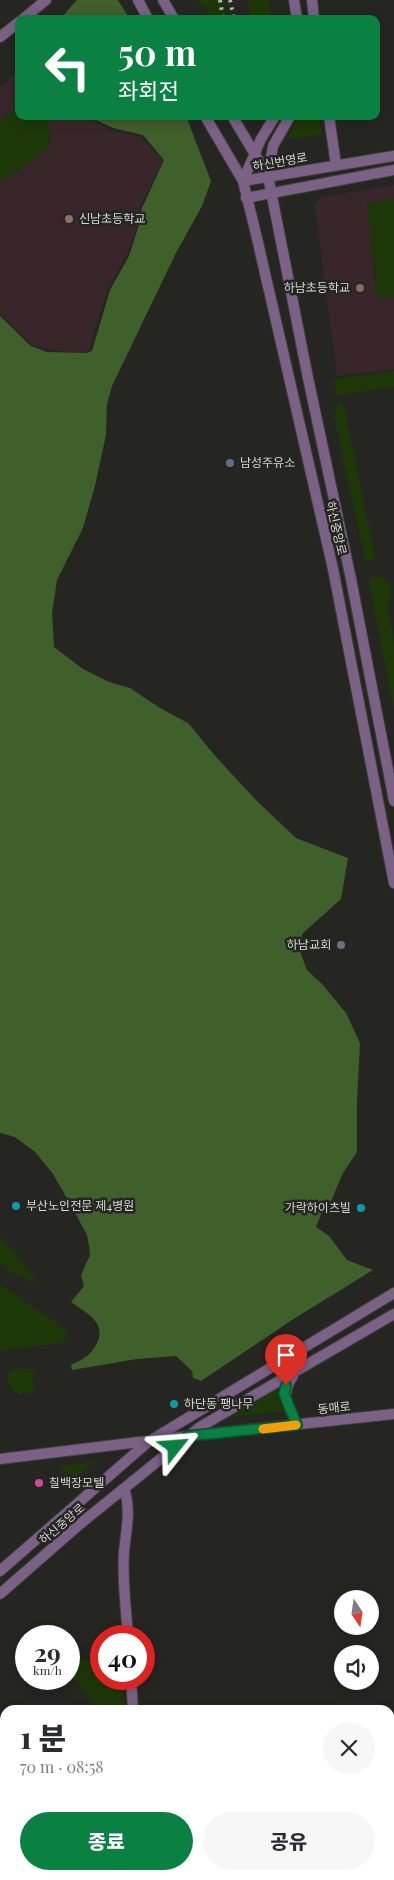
<!DOCTYPE html>
<html lang="ko">
<meta charset="utf-8">
<style>
:root{--surface:#fff;--page:#f7f7f7;--text:#2b2b33;--muted:#7c7c81;--accent:#0b8043}
body{margin:0;font-family:"Playfair Display","Noto Sans KR",serif;background:var(--page);color:var(--text);height:100vh;display:flex;flex-direction:column;font-size:19px;white-space:nowrap}
*{box-sizing:border-box;margin:0}
p{font-size:16px;color:var(--muted)}
.icon{flex:none;width:28px;height:28px;fill:none;stroke:currentColor;stroke-width:2;stroke-linecap:round;stroke-linejoin:round}
.map{position:relative;flex:1;overflow:hidden}
.panel{position:absolute;left:0px;top:1705px;width:395px;height:175px;display:flex;flex-direction:column;background:var(--surface);border-radius:15px 15px 0 0;box-shadow:0 2px 12px #0003}
.panel>*{flex:none}
.guide{position:absolute;left:15px;top:15px;width:365px;height:105px;border-radius:10px;box-shadow:0 2px 12px #0003;background:#0b8043;color:#fff;overflow:hidden}
.needle{width:32px;rotate:167deg}
.fabs{position:absolute;left:334px;top:1590px;display:grid;gap:10px}
.fabs a{display:grid;place-items:center;width:45px;height:45px;border-radius:50%;background:var(--surface);box-shadow:0 2px 12px #0003;font-size:25px}
.speed{position:absolute;left:15px;top:1625px;display:flex;gap:10px;font-size:25px;font-weight:700;text-align:center}
.speed>*{display:grid;place-content:center;width:65px;height:65px;border-radius:50%;background:var(--surface);box-shadow:0 2px 12px #0003;line-height:1}
.speed small{font-size:12px;font-weight:400}
.speed .limit{border:8px solid #d22;background:#fff;color:#111}
.pin{position:absolute;display:grid;place-items:center;width:42px;height:42px;color:#fff;margin:-51px -21px;border-radius:50% 50% 50% 0;rotate:-45deg;box-shadow:0 0 5px #0007}
.pin .icon{rotate:45deg}
.me{position:absolute;width:55px;margin:-28px;rotate:62deg;stroke-linejoin:round;filter:drop-shadow(0 0 4px #0008)}
.turn{display:flex;align-items:center;gap:18px;height:105px;padding:0 20px;font-size:22px}
.turn .icon{width:65px;height:65px;stroke-width:2.5}
.turn b{display:block;font-size:35px;line-height:42px}
.round{display:grid;place-items:center;flex:none;width:52px;height:52px;border-radius:26px;background:var(--page)}
.overview{display:flex;align-items:center;justify-content:space-between;height:85px;padding:0 20px}
h1{font-size:30px;font-weight:800;line-height:38px}
.action{display:flex;gap:10px;margin-top:auto;padding:10px 20px}
.action a{flex:1;height:58px;border-radius:30px;background:var(--accent);color:#fff;font-size:20px;font-weight:800;line-height:58px;text-align:center}
.action a+a{background:var(--page);color:var(--text)}
.map>svg:first-child{display:block}
.education{fill:#39262a}
.green{fill:#1d3709}
.forest{fill:#3f5f2b}
.water{fill:#000e17}
.lines{fill:none;stroke-linecap:round;stroke-linejoin:round}
.minor-casing{stroke:#41413e;stroke-width:12}
.tertiary-casing{stroke:#41413e;stroke-width:12}
.minor{stroke:#7c6187;stroke-width:10}
.tertiary{stroke:#7c6187;stroke-width:10}
.rail{stroke:#b4b4b1;stroke-width:4;stroke-dasharray:2.5 5;stroke-linecap:butt}
.route-casing{stroke:#07532c;stroke-width:12}
.route{stroke:#0b8043;stroke-width:9}
.slow{stroke:#f59e0b;stroke-width:9}
.education-dot{fill:#8d6e63;stroke:#252522;stroke-width:2}
.service-dot{fill:#5c6f8a;stroke:#252522;stroke-width:2}
.worship-dot{fill:#6b7280;stroke:#252522;stroke-width:2}
.culture-dot{fill:#0f9aa8;stroke:#252522;stroke-width:2}
.hotel-dot{fill:#d1479c;stroke:#252522;stroke-width:2}
.labels{text-anchor:middle;stroke-width:5;stroke-linejoin:round;paint-order:stroke}
.street-label{font-size:12px;fill:#d6d6d3;stroke:#252522}
.poi-label{font-size:12px;fill:#d6d6d3;stroke:#252522;text-anchor:start}
</style>
<div class="map">
<svg width="394" height="1880" viewBox="0 0 394 1880">
<rect width="100%" height="100%" fill="#252522"/>
<path class="education" d="M 19,70 L 19,116 L 92,116 L 94,121 L 110,130 L 141,137 L 163,161 L 140,207 L 136,230 L 127,254 L 108,289 L 89,350 L 80,353 L 57,351 L 33,346 L 0,314 L 0,88 Z
M 394,185 L 394,369 L 337,376 L 315,206 L 321,197 Z"/>
<path class="green" d="M 196,0 L 223,0 L 227,19 L 211,19 L 206,8 Z
M 248,0 L 269,0 L 271,19 L 251,19 Z
M 16,108 L 19,108 L 19,116 L 45,116 C 51,125 53,136 48,146 C 44,155 10,176 0,183 L 0,120 Z
M 299,116 L 319,116 L 322,135 L 286,139 Z
M 394,199 L 394,297 L 377,299 L 367,203 Z
M 394,371 L 394,387 L 336,395 L 334,379 Z
M 340,398 L 344,406 L 376,560 L 365,560 L 334,416 Z
M 371,577 L 388,578 L 391,593 L 388,608 L 394,642 L 394,708 L 369,584 Z
M 0,1238 L 2,1238 L 37,1280 L 34,1283 L 10,1271 L 0,1263 Z
M 0,1284 L 65,1329 L 66,1338 L 61,1343 L 0,1351 Z
M 15,1368 L 37,1369 L 32,1379 L 35,1391 L 20,1395 C 11,1391 6,1383 8,1373 Z
M 276,1389 L 283,1412 L 230,1417 Z
M 96,1461 L 72,1481 L 60,1467 Z
M 69,1646 C 79,1657 87,1663 101,1665 L 101,1679 L 121,1679 L 127,1710 L 98,1710 L 69,1672 Z"/>
<path class="forest" d="M 77,0 L 118,0 L 130,19 L 60,19 Z
M 95,116 L 186,116 L 211,181 L 202,206 L 176,253 L 112,386 L 107,404 L 106,435 L 95,486 L 83,528 L 57,580 L 52,613 L 54,647 L 83,669 L 109,682 L 130,688 L 160,708 L 188,723 L 217,758 L 257,801 L 296,838 L 348,858 L 341,899 L 302,934 L 301,954 L 307,970 L 323,985 L 346,1013 L 360,1043 L 357,1102 L 357,1152 L 343,1173 L 331,1201 L 321,1214 L 316,1227 L 329,1236 L 347,1260 L 373,1270 L 292,1320 L 201,1381 L 193,1378 L 192,1371 L 176,1356 L 137,1359 L 72,1370 L 71,1365 C 84,1359 90,1356 97,1343 C 107,1322 86,1313 71,1302 L 84,1286 L 81,1275 L 90,1255 L 89,1246 L 87,1235 L 68,1200 L 53,1174 L 35,1152 L 15,1137 L 0,1133 L 0,316 L 31,346 L 47,352 L 86,353 L 92,351 L 110,290 L 129,256 L 138,228 L 142,208 L 164,160 L 143,135 L 113,128 L 96,120 Z"/>
<path class="water" d="M 394,1752 L 394,1837 L 390,1838 L 390,1753 Z
M 90,1875 L 188,1875 L 113,1879 Z"/>
<g class="lines">
<g class="minor-casing">
<path id="minor" d="M 23,19 L 46,0
M 0,37 L 19,22
M 123,1489 L 125,1491 C 131,1513 126,1529 124,1552 C 122,1580 126,1608 128,1636
M 131,1679 L 133,1710"/>
</g>
<g class="tertiary-casing">
<path id="tertiary" d="M 138,0 L 148,19
M 163,0 L 174,19
M 294,0 L 297,19
M 312,0 L 314,19
M 205,116 L 243,181 L 256,234 L 333,569 L 394,883
M 232,116 L 268,176 L 308,378 L 351,579 L 394,801
M 329,116 L 336,165
M 268,176 L 273,146 L 290,116
M 243,181 L 394,156
M 243,181 L 261,139 L 275,116
M 246,198 L 394,170
M 293,1376 C 279,1395 289,1406 297,1425
M 0,1459 L 188,1436 L 394,1414
M 0,1571 L 148,1442 L 394,1293
M 0,1594 L 80,1524 L 200,1427 L 394,1314"/>
</g>
<use href="#minor" class="minor"/>
<use href="#tertiary" class="tertiary"/>
<path class="rail" d="M 220,0 L 223,19
M 230,0 L 234,19"/>
</g>
<g class="lines">
<g class="route-casing">
<path id="route" d="M 175,1447 L 188,1436 L 297,1425 L 284,1394 L 286,1385"/>
</g>
<use href="#route" class="route"/>
<path class="slow" d="M 263,1429 L 296,1425"/>
</g>
<g class="education-dot">
<circle cx="69" cy="219" r="5"/>
<circle cx="360" cy="288" r="5"/>
</g>
<circle class="service-dot" cx="230" cy="463" r="5"/>
<circle class="worship-dot" cx="341" cy="945" r="5"/>
<g class="culture-dot">
<circle cx="16" cy="1206" r="5"/>
<circle cx="361" cy="1208" r="5"/>
<circle cx="174" cy="1404" r="5"/>
</g>
<circle class="hotel-dot" cx="39" cy="1483" r="5"/>
<g class="labels">
<g class="street-label">
<text transform="translate(280 162) rotate(-10)" y="4">하신번영로</text>
<text transform="translate(336 528) rotate(77)" y="4">하신중앙로</text>
<text transform="translate(334 1408) rotate(-6)" y="4">동매로</text>
<text transform="translate(62 1524) rotate(-41)" y="4">하신중앙로</text>
</g>
<g class="poi-label">
<text x="79" y="223">신남초등학교</text>
<text x="350" y="292" text-anchor="end">하남초등학교</text>
<text x="240" y="467">남성주유소</text>
<text x="331" y="949" text-anchor="end">하남교회</text>
<text x="26" y="1210">부산노인전문 제4병원</text>
<text x="351" y="1212" text-anchor="end">가락하이츠빌</text>
<text x="184" y="1408">하단동 팽나무</text>
<text x="49" y="1487">칠백장모텔</text>
</g>
</g>
</svg>
<div class="fabs">
<a><svg class="needle" viewBox="-14 -14 28 28"><path d="M0-13l5 13h-10z" fill="#e53935"/><path d="M0 13l5-13h-10z" fill="#7c7c81"/></svg></a>
<a><svg class="icon" aria-label="sound" viewBox="0 0 24 24"><path d="M4 9h4l5-4v14l-5-4H4zM17 9q2 3 0 6"/></svg></a>
</div>
<div class="speed"><div>29<small>km/h</small></div><div class="limit">40</div></div>
<div class="pin" style="left:286px;top:1385px;background:#d93025"><svg class="icon" aria-label="arrive" viewBox="0 0 24 24"><path d="M6 21V4h12l-3 4 3 4H6"/></svg></div>
<svg class="me" style="left:175px;top:1447px" viewBox="-20 -20 40 40"><path d="M0-17L14 15 0 8-14 15z" fill="#0b8043" stroke="#fff" stroke-width="4"/></svg>
<div class="guide">
<div class="turn"><svg class="icon" aria-label="left" viewBox="0 0 24 24"><path d="M17 20v-9H6M10 6l-5 5 5 5"/></svg><div><b>50 m</b>좌회전</div></div>
</div>
<section class="panel">
<div class="overview"><div><h1>1 분</h1><p>70 m · 08:58</p></div><a class="round"><svg class="icon" aria-label="close" viewBox="0 0 24 24"><path d="M6 6l12 12M18 6L6 18"/></svg></a></div>
<div class="action"><a>종료</a><a>공유</a></div>
</section>
</div>
